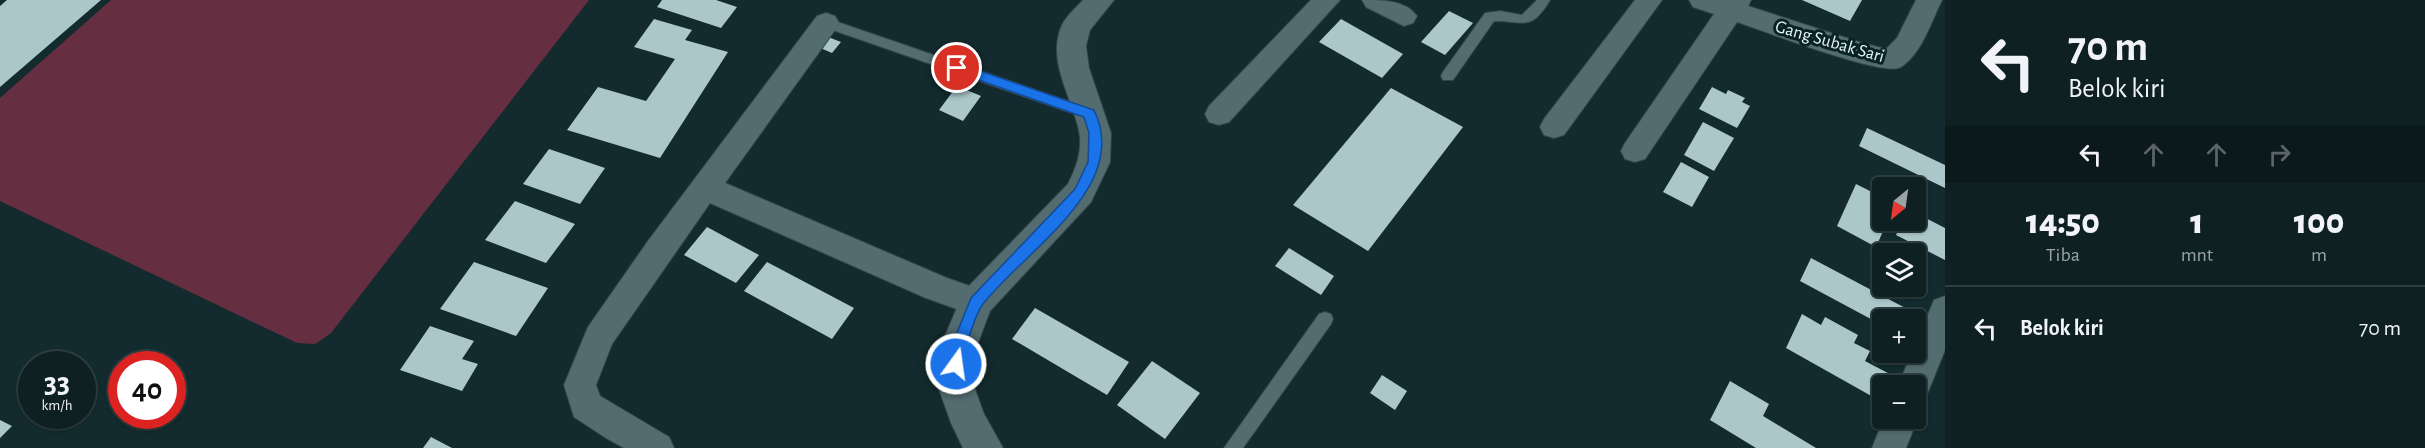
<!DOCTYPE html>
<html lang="id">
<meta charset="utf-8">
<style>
:root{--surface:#0e2022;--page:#1c2d2f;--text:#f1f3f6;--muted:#9ba3a5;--line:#2e3e40}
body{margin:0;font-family:"Alegreya Sans",sans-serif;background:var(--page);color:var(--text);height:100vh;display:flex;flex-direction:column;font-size:22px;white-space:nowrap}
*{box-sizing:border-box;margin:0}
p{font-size:20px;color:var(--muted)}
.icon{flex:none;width:33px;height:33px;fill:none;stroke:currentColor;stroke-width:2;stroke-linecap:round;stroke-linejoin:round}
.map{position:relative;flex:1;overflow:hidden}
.drawer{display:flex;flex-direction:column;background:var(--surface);width:480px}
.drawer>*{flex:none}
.banner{background:#0e2022;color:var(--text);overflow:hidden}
.needle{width:39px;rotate:209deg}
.controls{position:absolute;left:1872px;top:177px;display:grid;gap:12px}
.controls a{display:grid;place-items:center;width:54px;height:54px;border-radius:6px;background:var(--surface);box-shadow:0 2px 4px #0004,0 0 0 2px var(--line);font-size:30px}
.speed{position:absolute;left:18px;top:351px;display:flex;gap:12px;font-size:30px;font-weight:700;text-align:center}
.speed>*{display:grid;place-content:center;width:78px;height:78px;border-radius:50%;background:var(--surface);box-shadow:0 2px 4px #0004,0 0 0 2px var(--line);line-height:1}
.speed small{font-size:15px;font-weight:400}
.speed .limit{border:9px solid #d22;background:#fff;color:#111}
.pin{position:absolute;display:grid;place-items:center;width:51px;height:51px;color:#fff;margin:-26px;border:3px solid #fff;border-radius:50%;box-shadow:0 2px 6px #0007}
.me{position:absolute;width:66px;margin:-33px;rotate:14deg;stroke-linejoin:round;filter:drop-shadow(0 0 4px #0008)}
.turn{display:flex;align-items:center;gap:21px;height:126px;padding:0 24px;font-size:27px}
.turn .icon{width:78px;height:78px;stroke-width:2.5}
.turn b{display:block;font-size:42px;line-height:51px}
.lanes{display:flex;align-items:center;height:57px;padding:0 24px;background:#0003;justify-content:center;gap:30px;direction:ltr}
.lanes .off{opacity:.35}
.eta{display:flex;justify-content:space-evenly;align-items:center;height:102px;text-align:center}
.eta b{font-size:36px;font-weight:800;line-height:42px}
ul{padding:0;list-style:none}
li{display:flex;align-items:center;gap:18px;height:84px;padding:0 24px;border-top:2px solid var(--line)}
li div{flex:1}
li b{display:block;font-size:22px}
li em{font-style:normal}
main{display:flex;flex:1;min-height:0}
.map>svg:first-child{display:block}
.green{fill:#662f41}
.building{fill:#abc7ca}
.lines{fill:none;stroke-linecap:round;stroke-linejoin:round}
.service-casing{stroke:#334648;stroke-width:2}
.minor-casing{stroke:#334648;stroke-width:2}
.tertiary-casing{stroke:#334648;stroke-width:2}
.service{fill:#536c6f;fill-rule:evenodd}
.minor{fill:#536c6f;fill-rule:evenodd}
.tertiary{fill:#536c6f;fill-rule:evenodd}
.route{fill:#1a73e8;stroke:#114b97;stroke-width:1.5}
.labels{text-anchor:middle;stroke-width:6;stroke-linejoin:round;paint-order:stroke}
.street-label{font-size:18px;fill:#e7f5f7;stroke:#092224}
</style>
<main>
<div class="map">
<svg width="1945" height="448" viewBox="0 0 1945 448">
<rect width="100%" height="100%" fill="#132b2e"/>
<path class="green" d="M 111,0 L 589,0 L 331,333 L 315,344 L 297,343 L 0,201 L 0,98 Z"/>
<path class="building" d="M 7,0 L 101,0 L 0,87 L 0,6 Z
M 662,0 L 716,0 L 737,7 L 721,28 L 657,7 Z
M 1802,0 L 1862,0 L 1850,21 Z
M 1449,11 L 1473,23 L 1445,55 L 1421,42 Z
M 654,19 L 692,30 L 685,40 L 728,52 L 660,158 L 567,130 L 598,87 L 646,101 L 675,59 L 634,47 Z
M 1341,19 L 1403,54 L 1382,78 L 1319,42 Z
M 828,37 L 841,42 L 832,53 L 818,47 Z
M 957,86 L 981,96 L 963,121 L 939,110 Z
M 1712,87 L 1726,94 L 1728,90 L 1745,98 L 1742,102 L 1750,106 L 1737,128 L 1699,109 Z
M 1391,88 L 1463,127 L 1368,251 L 1293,205 Z
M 1703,122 L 1734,138 L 1714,171 L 1684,155 Z
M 1867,128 L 1945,165 L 1945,188 L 1859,146 Z
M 549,149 L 605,168 L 580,204 L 523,184 Z
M 1681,162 L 1709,177 L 1692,207 L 1663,192 Z
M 1856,184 L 1882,197 L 1882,220 L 1888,220 L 1876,247 L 1837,226 Z
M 515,201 L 575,224 L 546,263 L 485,240 Z
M 1916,213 L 1945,228 L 1945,260 L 1896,235 L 1903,220 L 1916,220 Z
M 707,227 L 759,255 L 736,283 L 684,255 Z
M 1289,248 L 1334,276 L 1321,295 L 1275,266 Z
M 1811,258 L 1911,311 L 1908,320 L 1882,320 L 1882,325 L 1800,281 Z
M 474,262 L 548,288 L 516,336 L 440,309 Z
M 767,262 L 854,308 L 832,339 L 744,291 Z
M 1035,308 L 1129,362 L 1107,395 L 1012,339 Z
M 1802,314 L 1821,325 L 1825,317 L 1858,335 L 1854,343 L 1870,351 L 1865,361 L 1903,381 L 1901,386 L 1882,386 L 1882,402 L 1786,348 Z
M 430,326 L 474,341 L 462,359 L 478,364 L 462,391 L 400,370 Z
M 1152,361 L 1200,393 L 1165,439 L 1117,405 Z
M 1382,375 L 1407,391 L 1395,410 L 1370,393 Z
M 1730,381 L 1769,404 L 1763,416 L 1816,448 L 1756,448 L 1710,420 Z
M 0,420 L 12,426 L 0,438 Z
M 431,437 L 452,448 L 423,448 Z"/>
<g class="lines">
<g class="service-casing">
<path id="service" d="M 1537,0 L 1550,0 C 1531,32 1524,21 1494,21 L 1453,80 L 1443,80 L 1441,76 L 1443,72 L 1485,13 L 1500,11 L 1522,15 Z
M 826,18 L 1094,110 L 1096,114 L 1089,119 L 821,26 L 819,23 Z
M 1325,312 L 1331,314 L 1333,319 L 1331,324 L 1243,448 L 1224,448 L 1319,314 Z"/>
</g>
<g class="minor-casing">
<path id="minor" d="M 1311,0 L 1340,0 L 1229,122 L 1219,125 L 1209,122 L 1205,114 L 1209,106 Z
M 1362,0 C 1382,0 1406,0 1417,16 L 1413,23 L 1404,26 L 1366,7 Z
M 1635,0 L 1662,0 L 1564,135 L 1554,138 L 1544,135 L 1540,127 L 1544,119 Z
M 1689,0 L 1751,0 L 1748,6 L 1859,42 L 1886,49 L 1897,38 L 1916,0 L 1942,0 C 1931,22 1922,53 1901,67 C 1885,78 1762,30 1737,22 L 1645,159 L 1635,162 L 1625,159 L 1621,151 L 1625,143 L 1714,14 L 1693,7 Z
M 826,13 L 835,16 L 839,23 L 835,30 L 725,183 L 947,278 L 987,292 L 992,302 L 987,312 L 976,316 L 926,298 L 710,203 L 612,344 L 596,385 L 600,396 L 669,437 L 674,448 L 624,448 L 606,438 L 574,417 L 564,385 L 588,327 L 648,241 L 817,16 Z
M 1945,296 L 1945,350 L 1926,397 L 1916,401 L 1916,386 L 1898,386 L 1912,352 L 1916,352 L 1916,343 L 1934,300 Z
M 1916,413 L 1918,418 L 1906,448 L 1872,448 L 1884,418 L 1916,418 Z"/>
</g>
<g class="tertiary-casing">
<path id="tertiary" d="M 1083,0 L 1114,0 L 1090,30 L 1086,46 L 1089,68 L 1111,133 L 1110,162 L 1091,202 L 990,311 L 976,348 L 972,381 L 984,414 L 1003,448 L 963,448 L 951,423 L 936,381 L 940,348 L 964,291 L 1068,184 C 1076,168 1083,150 1079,131 C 1072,97 1046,60 1062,25 C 1067,15 1076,8 1083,0 Z"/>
</g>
<use href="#service" class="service"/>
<use href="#minor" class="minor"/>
<use href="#tertiary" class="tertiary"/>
</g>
<path class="route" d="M 957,63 L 1094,110 C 1132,187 1023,252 983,304 C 975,315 970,334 966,347 C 964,354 964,362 961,369 L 956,371 L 951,369 L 948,364 L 951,348 L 971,298 L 1075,189 L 1088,162 L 1089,133 L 1084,117 L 953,71 L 951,68 Z"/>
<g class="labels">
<g class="street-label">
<text transform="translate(1830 41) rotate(16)" y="6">Gang Subak Sari</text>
</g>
</g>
</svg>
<div class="controls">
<a><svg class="needle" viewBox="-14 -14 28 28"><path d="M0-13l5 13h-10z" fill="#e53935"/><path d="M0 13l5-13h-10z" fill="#9ba3a5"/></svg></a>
<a><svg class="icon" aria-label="layers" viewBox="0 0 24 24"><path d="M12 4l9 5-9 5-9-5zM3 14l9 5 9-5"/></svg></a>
<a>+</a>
<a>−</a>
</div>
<div class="speed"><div>33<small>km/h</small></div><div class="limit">40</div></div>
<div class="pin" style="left:957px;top:68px;background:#d93025"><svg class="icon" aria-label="arrive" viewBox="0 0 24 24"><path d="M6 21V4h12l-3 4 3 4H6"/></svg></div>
<svg class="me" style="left:956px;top:364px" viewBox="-20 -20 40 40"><circle r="17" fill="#1a73e8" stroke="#fff" stroke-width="3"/><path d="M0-11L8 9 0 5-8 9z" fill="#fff"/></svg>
</div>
<section class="drawer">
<div class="banner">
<div class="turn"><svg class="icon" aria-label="left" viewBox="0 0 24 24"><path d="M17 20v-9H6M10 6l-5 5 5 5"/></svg><div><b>70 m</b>Belok kiri</div></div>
<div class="lanes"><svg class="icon" aria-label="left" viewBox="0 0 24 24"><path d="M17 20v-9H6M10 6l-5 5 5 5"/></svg><svg class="icon off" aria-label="ahead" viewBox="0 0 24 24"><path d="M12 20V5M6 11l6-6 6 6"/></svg><svg class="icon off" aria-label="ahead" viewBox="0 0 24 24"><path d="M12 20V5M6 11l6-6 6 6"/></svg><svg class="icon off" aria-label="right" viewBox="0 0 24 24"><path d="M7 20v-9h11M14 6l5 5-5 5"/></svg></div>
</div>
<div class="eta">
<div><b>14:50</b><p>Tiba</p></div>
<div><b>1</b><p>mnt</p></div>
<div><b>100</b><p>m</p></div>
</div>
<ul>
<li><svg class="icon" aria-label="left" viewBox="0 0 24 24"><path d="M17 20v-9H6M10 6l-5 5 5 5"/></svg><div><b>Belok kiri</b></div><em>70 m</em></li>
</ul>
</section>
</main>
